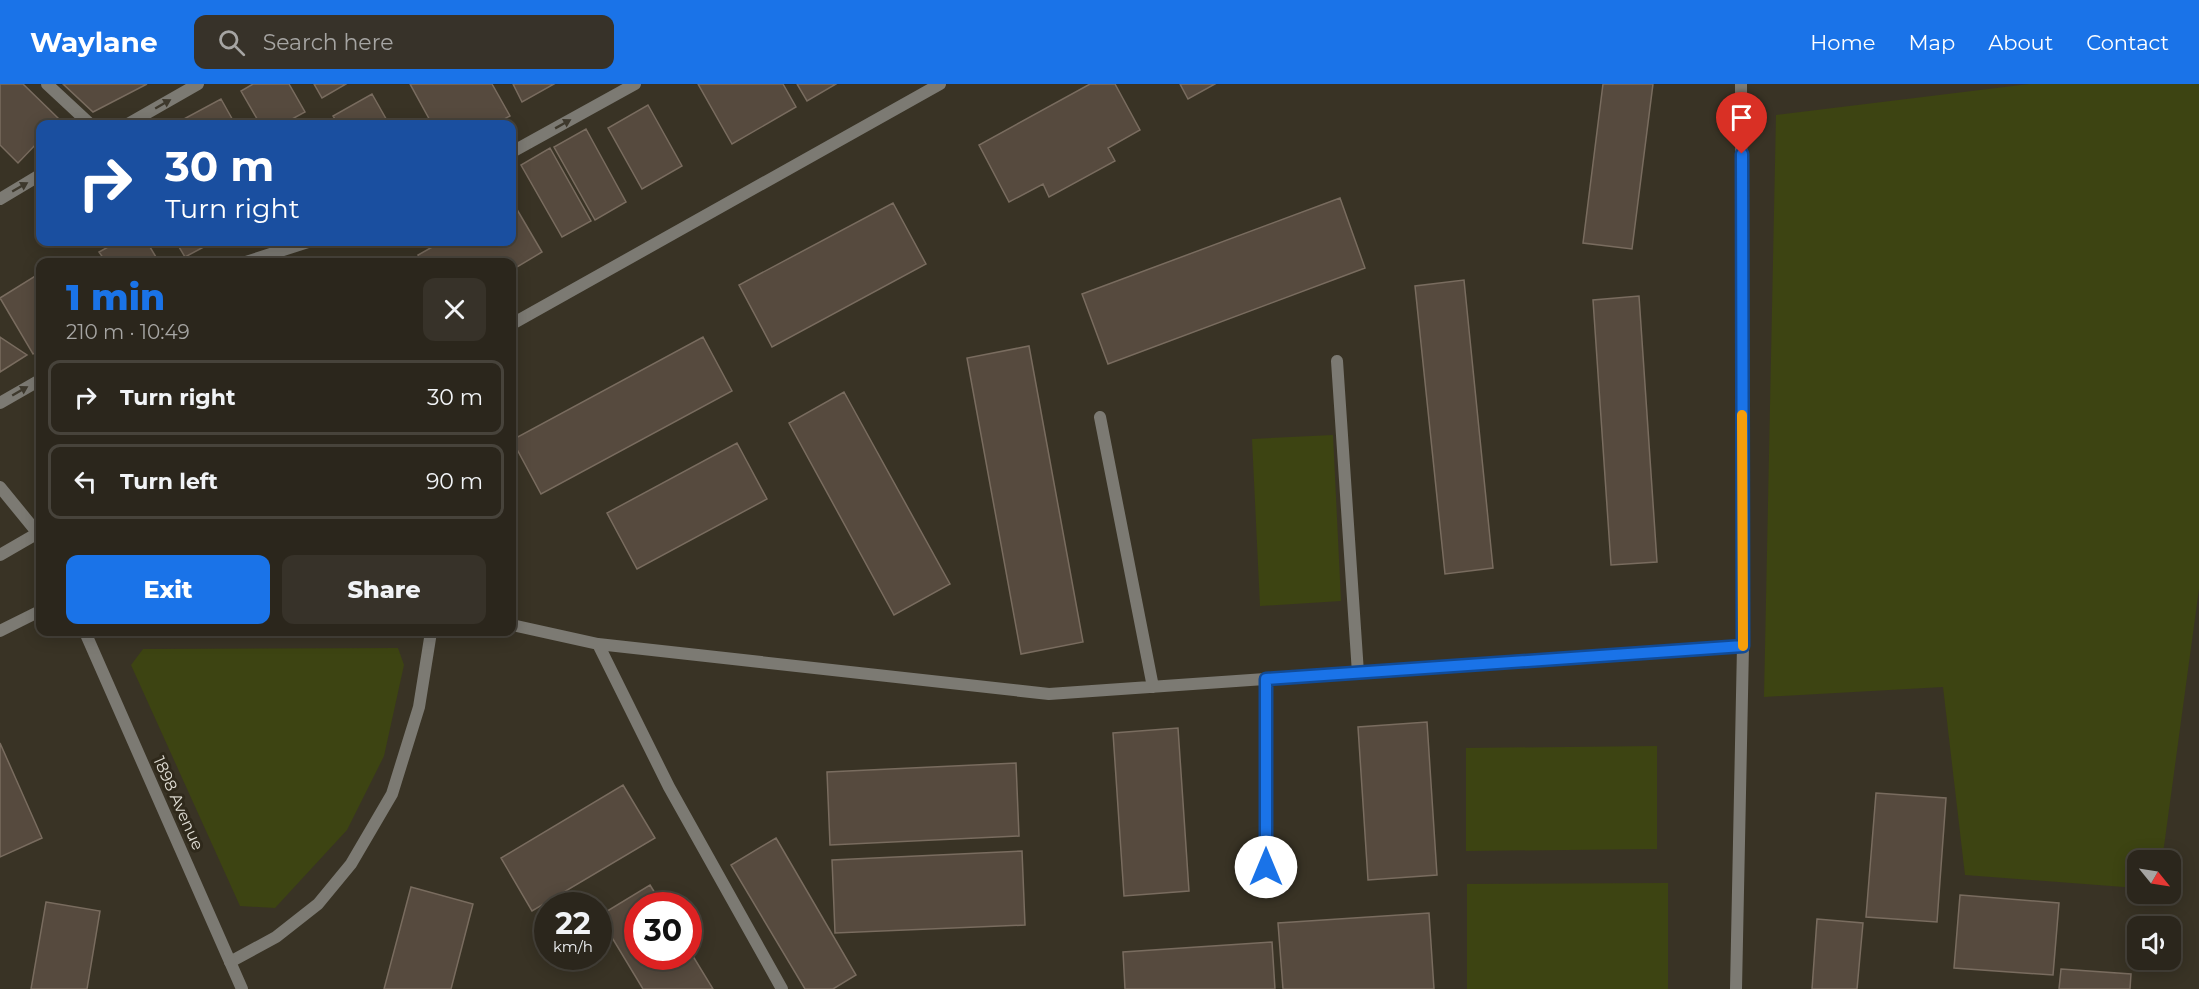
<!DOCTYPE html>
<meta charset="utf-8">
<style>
:root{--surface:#2b261c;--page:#373229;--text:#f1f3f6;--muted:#a6a5a3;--line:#47433b;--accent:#1a73e8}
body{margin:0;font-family:Montserrat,sans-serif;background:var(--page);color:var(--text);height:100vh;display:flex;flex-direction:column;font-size:22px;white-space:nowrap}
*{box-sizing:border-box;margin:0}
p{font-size:20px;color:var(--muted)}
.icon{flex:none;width:33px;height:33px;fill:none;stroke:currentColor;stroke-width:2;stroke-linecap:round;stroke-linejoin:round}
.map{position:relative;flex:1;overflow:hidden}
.drawer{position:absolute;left:36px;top:174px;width:480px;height:378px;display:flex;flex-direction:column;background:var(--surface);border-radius:12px;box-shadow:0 3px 15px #0003,0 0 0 2px var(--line)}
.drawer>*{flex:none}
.hud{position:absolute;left:36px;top:36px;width:480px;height:126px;border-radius:12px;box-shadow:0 3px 15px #0003,0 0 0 2px var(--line);background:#1a4fa0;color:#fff;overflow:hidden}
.needle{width:39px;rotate:120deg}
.buttons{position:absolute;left:2127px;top:766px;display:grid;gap:12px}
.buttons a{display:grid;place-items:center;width:54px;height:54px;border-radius:12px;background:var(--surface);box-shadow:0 3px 15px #0003,0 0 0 2px var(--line);font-size:30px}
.speed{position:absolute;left:534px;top:808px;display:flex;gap:12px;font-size:30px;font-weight:700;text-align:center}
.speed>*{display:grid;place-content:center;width:78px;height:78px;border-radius:50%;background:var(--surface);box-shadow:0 3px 15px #0003,0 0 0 2px var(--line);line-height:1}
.speed small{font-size:15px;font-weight:400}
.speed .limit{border:9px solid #d22;background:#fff;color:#111}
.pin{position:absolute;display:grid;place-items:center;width:51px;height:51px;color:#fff;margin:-62px -26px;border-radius:50% 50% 50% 0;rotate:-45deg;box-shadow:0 0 6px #0007}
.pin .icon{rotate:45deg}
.me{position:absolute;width:66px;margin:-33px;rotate:0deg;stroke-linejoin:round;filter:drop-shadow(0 0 4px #0008)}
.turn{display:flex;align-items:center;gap:21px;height:126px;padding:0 30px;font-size:27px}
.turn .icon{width:78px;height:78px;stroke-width:2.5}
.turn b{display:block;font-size:42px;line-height:51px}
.round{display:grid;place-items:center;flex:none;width:63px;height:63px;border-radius:12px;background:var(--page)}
.headline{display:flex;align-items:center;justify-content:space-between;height:102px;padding:0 30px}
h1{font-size:36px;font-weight:800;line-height:45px;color:var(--accent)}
.primary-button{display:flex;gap:12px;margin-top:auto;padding:12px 30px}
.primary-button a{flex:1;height:69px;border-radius:12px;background:var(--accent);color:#fff;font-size:24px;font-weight:800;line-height:69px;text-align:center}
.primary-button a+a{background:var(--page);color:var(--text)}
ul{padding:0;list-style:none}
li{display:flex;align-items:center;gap:18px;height:75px;margin:0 12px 9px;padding:0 18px;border:3px solid var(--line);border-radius:12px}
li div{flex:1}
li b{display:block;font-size:22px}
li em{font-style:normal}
header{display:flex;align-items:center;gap:36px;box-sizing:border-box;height:84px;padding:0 30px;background:var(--accent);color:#fff}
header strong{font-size:28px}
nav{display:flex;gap:33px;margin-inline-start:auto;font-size:21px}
.search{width:420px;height:54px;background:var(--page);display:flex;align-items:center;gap:15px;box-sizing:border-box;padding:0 21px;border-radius:12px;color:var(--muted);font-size:22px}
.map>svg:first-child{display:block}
.green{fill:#3d4412}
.building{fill:#564a3e;stroke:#796c5f;stroke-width:1.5}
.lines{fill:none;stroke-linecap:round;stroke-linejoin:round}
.minor{stroke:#7c7a73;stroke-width:12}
.tertiary{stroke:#7c7a73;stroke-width:12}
.oneway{fill:#3e392d}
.route-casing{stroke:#114b97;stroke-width:15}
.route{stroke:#1a73e8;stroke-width:10}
.slow{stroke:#f59e0b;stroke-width:10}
.labels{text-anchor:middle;stroke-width:6;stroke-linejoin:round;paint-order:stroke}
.street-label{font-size:16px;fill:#e1ded5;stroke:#2f291b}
</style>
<header>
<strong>Waylane</strong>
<div class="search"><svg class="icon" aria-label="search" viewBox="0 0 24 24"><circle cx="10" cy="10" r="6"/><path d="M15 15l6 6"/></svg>Search here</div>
<nav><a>Home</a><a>Map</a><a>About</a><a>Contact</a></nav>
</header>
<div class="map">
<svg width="2199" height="905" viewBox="0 0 2199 905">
<rect width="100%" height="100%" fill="#393325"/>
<path class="green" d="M 2029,0 L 2199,0 L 2199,505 L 2162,777 L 2138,777 L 2137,804 L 1965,791 L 1943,603 L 1764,613 L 1776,31 Z
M 1333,351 L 1341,517 L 1260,522 L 1252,355 Z
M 398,564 L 404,581 L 384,672 L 347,746 L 275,824 L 240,822 L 131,581 L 143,565 Z
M 1657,662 L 1657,765 L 1466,767 L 1466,664 Z
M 1668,799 L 1668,905 L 1467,905 L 1467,800 Z"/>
<path class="building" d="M 0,0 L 23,0 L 60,36 L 56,40 L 40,40 L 40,56 L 18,79 L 0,61 Z
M 63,0 L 147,0 L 93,28 Z
M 253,0 L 289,0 L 305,28 L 283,40 L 260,40 L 241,7 Z
M 314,0 L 346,0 L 322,14 Z
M 410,0 L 492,0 L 510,32 L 495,40 L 432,40 Z
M 513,0 L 554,0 L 522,18 Z
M 698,0 L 783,0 L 796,23 L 732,60 Z
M 797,0 L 836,0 L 807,17 Z
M 1090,0 L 1115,0 L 1140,46 L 1108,64 L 1115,77 L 1049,113 L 1043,100 L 1009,118 L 979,61 Z
M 1180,0 L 1215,0 L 1188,15 Z
M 1603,0 L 1653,0 L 1632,165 L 1583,159 Z
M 372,10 L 389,40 L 338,40 L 333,32 Z
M 221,15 L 235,40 L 185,40 L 182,36 Z
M 648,21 L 682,82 L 642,105 L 608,44 Z
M 586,45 L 626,118 L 595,136 L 554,63 Z
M 550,64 L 591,137 L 562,153 L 521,81 Z
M 1340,114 L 1365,184 L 1108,280 L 1082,210 Z
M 512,117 L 542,168 L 512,186 L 512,178 L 422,178 L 418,171 L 441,158 L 512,158 Z
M 893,119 L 926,180 L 772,263 L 739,201 Z
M 117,158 L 147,158 L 159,178 L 106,178 L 99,168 Z
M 176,158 L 213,158 L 185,173 Z
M 40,189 L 40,265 L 33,270 L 0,214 Z
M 1464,196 L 1493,484 L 1445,490 L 1415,202 Z
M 1639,212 L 1657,478 L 1611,481 L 1593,216 Z
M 0,253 L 27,271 L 0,288 Z
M 703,253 L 732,307 L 541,410 L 512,356 Z
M 1029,262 L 1083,558 L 1021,570 L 967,274 Z
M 844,308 L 950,500 L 894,531 L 789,339 Z
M 737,359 L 767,415 L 637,485 L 607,429 Z
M 1427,638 L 1437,791 L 1368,796 L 1358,643 Z
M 1178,644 L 1189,807 L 1124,812 L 1113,649 Z
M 0,659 L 42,754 L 0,773 Z
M 1016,679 L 1019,752 L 830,761 L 827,688 Z
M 623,701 L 655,754 L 532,827 L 501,774 Z
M 1876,709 L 1946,714 L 1937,838 L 1866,833 Z
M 776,754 L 856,891 L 833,905 L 805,905 L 731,781 Z
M 1022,767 L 1025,841 L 835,849 L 832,776 Z
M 650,801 L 663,822 L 638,822 L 638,873 L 688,873 L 688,864 L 713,905 L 643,905 L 599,832 Z
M 411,803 L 473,820 L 451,905 L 384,905 Z
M 1960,811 L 2059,819 L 2053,891 L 1954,884 Z
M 46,818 L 100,827 L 87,905 L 31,905 Z
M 1429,829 L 1434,905 L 1283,905 L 1278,839 Z
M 1817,835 L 1863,839 L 1857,905 L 1812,905 Z
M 1272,858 L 1275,905 L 1125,905 L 1123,868 Z
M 2061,885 L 2131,890 L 2130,905 L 2059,905 Z"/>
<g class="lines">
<path class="minor" d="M 47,0 L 90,40
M 128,40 L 198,0
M 512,68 L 635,0
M 0,115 L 40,91
M 246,178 L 308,158
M 512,240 L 940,0
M 1337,277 L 1358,589
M 0,319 L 40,296
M 1100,333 L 1153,603
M 0,471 L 38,449
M 512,541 L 598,560 L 1049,610 L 1743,562
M 0,547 L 40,527
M 598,560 L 669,703 L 782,905
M 1266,595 L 1266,807
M 230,878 L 276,853 L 318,820 L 351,780 L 392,710 L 419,623 L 431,548
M 1736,905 L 1743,562 L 1741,0"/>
<path class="tertiary" d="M 0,403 L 40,452
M 85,548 L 242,905"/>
</g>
<defs><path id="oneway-solid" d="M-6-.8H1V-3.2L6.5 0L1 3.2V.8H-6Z" transform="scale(1.5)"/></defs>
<g class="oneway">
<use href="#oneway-solid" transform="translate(163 20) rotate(-30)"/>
<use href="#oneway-solid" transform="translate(563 40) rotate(-29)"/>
<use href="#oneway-solid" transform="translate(20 103) rotate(-30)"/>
<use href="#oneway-solid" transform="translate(20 307) rotate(-30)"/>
</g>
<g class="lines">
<g class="route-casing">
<path id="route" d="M 1266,783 L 1266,595 L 1743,562 L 1742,70"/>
</g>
<use href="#route" class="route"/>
<path class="slow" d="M 1742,331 L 1743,562"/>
</g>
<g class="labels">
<g class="street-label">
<text transform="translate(179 719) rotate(66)" y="6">1898 Avenue</text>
</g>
</g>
</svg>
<div class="buttons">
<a><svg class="needle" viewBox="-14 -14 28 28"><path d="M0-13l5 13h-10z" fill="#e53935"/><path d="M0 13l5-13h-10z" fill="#a6a5a3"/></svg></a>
<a><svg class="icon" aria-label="sound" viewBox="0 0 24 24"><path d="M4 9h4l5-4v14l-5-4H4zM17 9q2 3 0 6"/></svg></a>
</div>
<div class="speed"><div>22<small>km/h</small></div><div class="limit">30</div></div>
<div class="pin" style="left:1742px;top:70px;background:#d93025"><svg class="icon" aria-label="arrive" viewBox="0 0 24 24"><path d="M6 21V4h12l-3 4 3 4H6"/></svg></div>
<svg class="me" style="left:1266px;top:783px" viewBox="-20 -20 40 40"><circle r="19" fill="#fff"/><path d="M0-13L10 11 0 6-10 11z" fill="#1a73e8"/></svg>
<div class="hud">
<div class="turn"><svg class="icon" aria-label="right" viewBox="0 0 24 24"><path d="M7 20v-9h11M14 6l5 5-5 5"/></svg><div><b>30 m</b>Turn right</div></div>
</div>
<section class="drawer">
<div class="headline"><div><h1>1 min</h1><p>210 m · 10:49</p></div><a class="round"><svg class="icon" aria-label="close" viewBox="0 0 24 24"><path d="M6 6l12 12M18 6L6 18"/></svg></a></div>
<ul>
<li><svg class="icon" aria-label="right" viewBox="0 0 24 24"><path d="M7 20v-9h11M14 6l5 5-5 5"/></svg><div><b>Turn right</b></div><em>30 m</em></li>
<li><svg class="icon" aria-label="left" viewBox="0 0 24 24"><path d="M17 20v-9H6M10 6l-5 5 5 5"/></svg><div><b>Turn left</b></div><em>90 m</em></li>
</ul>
<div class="primary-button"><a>Exit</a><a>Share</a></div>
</section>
</div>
